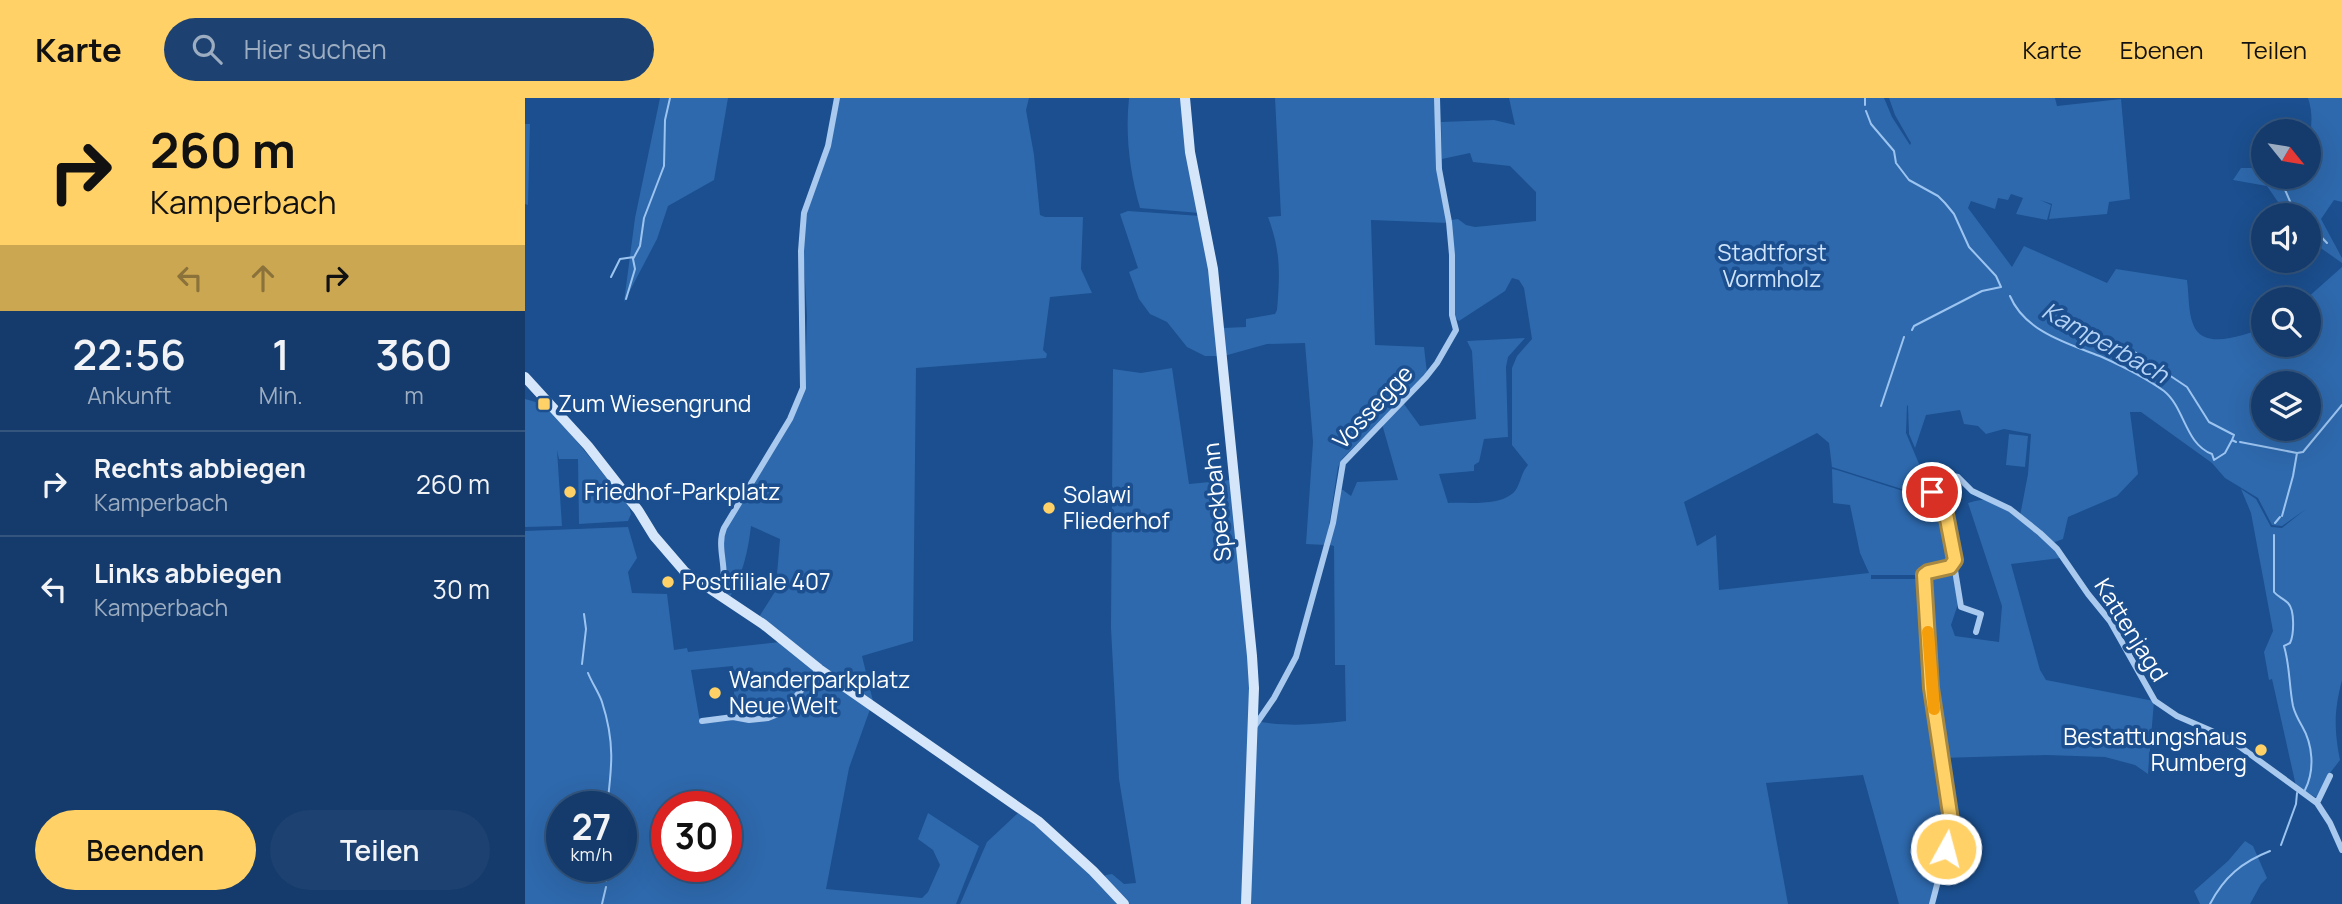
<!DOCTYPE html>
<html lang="de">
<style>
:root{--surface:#143b6b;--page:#1d4271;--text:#f1f3f6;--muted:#9dadc1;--line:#33557e;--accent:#ffd166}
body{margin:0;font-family:Manrope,sans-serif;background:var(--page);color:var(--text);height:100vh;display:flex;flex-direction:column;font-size:26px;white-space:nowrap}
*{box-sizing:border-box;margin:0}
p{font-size:23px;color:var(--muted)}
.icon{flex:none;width:38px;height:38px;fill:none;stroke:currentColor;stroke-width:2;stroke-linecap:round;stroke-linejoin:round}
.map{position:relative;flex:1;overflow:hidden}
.sheet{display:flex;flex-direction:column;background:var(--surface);width:525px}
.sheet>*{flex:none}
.banner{background:#ffd166;color:#111;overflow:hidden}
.needle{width:46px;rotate:120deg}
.fabs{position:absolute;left:1726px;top:21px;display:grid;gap:14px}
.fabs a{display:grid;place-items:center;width:70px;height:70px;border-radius:50%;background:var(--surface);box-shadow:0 7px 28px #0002,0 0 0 2px var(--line);font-size:35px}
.speed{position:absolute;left:21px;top:693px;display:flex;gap:14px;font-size:35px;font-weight:700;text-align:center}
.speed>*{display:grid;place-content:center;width:91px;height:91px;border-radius:50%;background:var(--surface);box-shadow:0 7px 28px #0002,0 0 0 2px var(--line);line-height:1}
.speed small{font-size:18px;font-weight:400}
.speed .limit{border:10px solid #d22;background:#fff;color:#111}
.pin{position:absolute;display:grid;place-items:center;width:60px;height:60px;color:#fff;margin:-30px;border:4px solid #fff;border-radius:50%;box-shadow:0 2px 7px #0007}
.me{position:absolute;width:77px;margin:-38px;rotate:7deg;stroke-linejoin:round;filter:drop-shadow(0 0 5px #0008)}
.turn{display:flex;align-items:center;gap:24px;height:147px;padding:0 35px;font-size:32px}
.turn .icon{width:91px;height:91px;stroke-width:2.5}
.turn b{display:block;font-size:49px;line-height:60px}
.lanes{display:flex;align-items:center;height:66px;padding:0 35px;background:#0003;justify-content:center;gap:35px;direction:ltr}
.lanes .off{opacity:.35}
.eta{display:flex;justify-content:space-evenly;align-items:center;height:119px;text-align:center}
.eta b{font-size:42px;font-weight:600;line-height:49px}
.cta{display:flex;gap:14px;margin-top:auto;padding:14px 35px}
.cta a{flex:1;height:80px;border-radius:42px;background:var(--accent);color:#111;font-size:28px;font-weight:600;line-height:80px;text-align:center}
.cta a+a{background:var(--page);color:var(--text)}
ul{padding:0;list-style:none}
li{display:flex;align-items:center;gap:21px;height:105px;padding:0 35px;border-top:2px solid var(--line)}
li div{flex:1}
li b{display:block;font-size:26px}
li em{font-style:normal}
header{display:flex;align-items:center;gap:42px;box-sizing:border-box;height:98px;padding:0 35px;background:var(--accent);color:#111}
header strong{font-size:33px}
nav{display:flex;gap:38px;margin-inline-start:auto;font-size:24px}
.search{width:490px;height:63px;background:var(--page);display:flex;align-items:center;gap:18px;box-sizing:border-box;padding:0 24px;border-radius:38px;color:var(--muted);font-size:26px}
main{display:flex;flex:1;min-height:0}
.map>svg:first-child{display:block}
.green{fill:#2e69ad;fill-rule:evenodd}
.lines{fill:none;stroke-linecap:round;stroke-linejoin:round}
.stream{stroke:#9cc4f0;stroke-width:2}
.street{stroke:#a9c9ee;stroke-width:6}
.secondary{stroke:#d6e6fa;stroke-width:10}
.route-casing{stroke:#a68842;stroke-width:18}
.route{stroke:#ffd166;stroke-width:12}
.slow{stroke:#f59e0b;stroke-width:12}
.poi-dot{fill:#ffd166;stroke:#1b4f8f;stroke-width:2.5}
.labels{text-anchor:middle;stroke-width:7;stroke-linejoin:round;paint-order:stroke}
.park-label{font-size:23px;fill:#cfe3fa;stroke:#1b4f8f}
.poi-label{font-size:23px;fill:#fff;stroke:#1b4f8f;text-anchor:start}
.street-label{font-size:23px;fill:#fff;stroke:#1b4f8f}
.water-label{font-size:24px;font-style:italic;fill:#b5d3f5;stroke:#1b4f8f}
</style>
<header>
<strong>Karte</strong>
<div class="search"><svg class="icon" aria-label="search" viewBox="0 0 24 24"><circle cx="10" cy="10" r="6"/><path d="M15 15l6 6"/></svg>Hier suchen</div>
<nav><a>Karte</a><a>Ebenen</a><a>Teilen</a></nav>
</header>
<main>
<section class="sheet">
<div class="banner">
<div class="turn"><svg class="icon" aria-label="right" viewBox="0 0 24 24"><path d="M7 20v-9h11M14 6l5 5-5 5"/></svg><div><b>260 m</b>Kamperbach</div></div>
<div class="lanes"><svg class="icon off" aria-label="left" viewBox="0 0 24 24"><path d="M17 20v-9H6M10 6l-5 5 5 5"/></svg><svg class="icon off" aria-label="ahead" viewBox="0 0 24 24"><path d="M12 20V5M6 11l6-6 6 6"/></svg><svg class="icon" aria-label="right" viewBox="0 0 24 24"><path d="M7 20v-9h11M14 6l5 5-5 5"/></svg></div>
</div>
<div class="eta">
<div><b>22:56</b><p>Ankunft</p></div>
<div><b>1</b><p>Min.</p></div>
<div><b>360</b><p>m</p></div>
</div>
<ul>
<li><svg class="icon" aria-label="right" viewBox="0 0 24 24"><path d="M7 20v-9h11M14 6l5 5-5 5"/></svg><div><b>Rechts abbiegen</b><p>Kamperbach</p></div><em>260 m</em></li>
<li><svg class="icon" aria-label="left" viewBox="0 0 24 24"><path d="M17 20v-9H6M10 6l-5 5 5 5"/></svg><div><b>Links abbiegen</b><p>Kamperbach</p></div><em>30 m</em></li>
</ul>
<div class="cta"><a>Beenden</a><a>Teilen</a></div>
</section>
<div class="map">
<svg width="1817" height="806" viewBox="0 0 1817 806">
<rect width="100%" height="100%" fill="#1b4f8f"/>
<path class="green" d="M 135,0 L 203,0 L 189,82 L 143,108 L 132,141 L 99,204 L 110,120 Z
M 314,0 L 504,0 L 501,12 L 509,57 L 515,117 L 520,119 L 558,119 L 556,171 L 567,195 L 525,199 L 518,252 L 522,256 L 521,260 L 391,270 L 388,543 L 337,558 L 348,603 L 324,670 L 301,791 L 397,800 L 403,794 L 415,767 L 408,752 L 393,741 L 403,715 L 454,748 L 431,806 L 0,806 L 0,433 L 103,429 L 112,460 L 103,474 L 107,495 L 142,496 L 149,552 L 162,550 L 163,554 L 255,544 L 234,519 L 258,481 L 252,476 L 255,441 L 226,428 C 223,454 218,475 205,499 L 201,497 L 201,468 L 198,436 L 280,290 L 282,218 L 278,146 L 281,114 L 302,59 ZM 208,568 L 210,619 L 175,624 L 166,572 ZM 37,709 L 96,709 L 96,768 L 37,768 ZM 142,709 L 201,709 L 201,768 L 142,768 Z
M 604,0 L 658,0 L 674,115 L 615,110 C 605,74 600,38 604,0 Z
M 750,0 L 910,0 L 913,50 L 923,125 L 846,122 L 850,247 L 899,249 L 902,275 L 817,361 L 813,369 L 801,447 L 781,446 L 788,344 L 780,245 L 742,246 L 699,258 L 698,230 L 721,229 L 721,221 L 750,216 L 752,212 C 755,176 756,154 743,119 L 756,118 Z
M 984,0 L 1359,0 L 1367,19 L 1385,47 L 1386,45 L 1370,17 L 1364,0 L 1530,0 L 1532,8 L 1596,1 L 1605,101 L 1584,104 L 1582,116 L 1524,121 L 1527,106 L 1515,102 L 1526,107 L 1522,122 L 1491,116 L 1498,100 L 1486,96 L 1483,102 L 1473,100 L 1470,111 L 1446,103 L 1443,110 L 1487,169 L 1499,148 L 1582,185 L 1591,171 L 1662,182 C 1664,196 1663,213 1668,226 C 1678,254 1719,236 1738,231 L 1738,247 L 1783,247 L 1783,201 L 1781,201 L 1817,169 L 1817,582 C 1809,613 1809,631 1815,662 L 1802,679 L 1792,700 L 1771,688 L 1747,581 L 1744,582 L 1739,554 L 1748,533 L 1726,415 L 1716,391 L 1731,401 L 1746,429 L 1757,430 L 1781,411 L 1757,428 L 1747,427 L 1733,400 L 1700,380 L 1687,365 L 1616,314 L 1605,314 L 1613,376 L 1592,398 L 1543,419 L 1538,441 L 1527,445 L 1495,418 L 1503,376 L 1506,336 L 1479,331 L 1461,336 L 1453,328 L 1439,326 L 1435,312 L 1401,317 L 1390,350 L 1384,336 L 1383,308 L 1382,307 L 1381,335 L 1397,373 L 1380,392 L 1307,369 L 1304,345 L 1292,335 L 1159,404 L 1172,448 L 1191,437 L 1194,492 L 1344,475 L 1335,455 L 1325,407 L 1308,405 L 1307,371 L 1312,372 L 1378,393 L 1408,399 L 1417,411 L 1428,461 L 1425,465 L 1391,477 L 1346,477 L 1346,481 L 1392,481 L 1397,483 L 1405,476 L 1427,470 L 1433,506 L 1426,527 L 1430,538 L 1474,544 L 1477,508 L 1443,405 C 1448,404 1455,401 1460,402 C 1481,403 1523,442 1535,460 L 1486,466 L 1515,572 L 1521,582 L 1629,603 L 1623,676 L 1610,667 L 1580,659 L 1521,657 L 1416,660 L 1425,729 L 1404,806 L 1374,806 L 1338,677 L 1241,685 L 1263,806 L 435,806 L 462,744 L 493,715 L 513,729 L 575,784 L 581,777 L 587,776 L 599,786 L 611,785 L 594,681 L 586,530 L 588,271 L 616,275 L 647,270 L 664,386 L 706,382 L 723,549 L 725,622 C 758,629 787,627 821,623 L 820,567 L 810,567 L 809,448 L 805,447 L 815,392 L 818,392 L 826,398 L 832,384 L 873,382 L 857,326 L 879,306 L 895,328 L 951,321 L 947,253 L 942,243 L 1000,240 L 983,259 L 981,269 L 983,339 L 959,341 L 954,364 L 949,367 L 949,373 L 914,376 L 923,405 C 943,404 976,409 990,393 C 996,385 996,375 1003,367 L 987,347 L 987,270 L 992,258 L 1007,241 L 999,190 L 994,182 L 987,180 L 980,193 L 934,223 L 929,219 L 926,122 L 933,121 L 941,127 L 950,129 L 1011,123 L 1011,94 L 985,68 L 948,64 L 945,55 L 917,61 L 916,24 L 969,22 L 990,27 ZM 1738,285 L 1783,285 L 1783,331 L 1738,331 Z
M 1783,0 L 1817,0 L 1817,104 L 1809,102 L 1796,121 L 1817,160 L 1817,165 L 1783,141 L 1783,117 L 1762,117 L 1742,88 L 1708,82 L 1716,70 L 1738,70 L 1738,79 L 1783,79 C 1783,70 1782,59 1783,50 C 1786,32 1789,18 1783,0 Z
M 0,26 L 5,26 L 3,107 L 0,106 Z
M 603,113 L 676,118 L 683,149 L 694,258 L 680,258 L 662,249 L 642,224 L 625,216 L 614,201 L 604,174 L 613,170 L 595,116 Z
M 0,301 L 14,305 L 18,302 L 103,406 L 106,416 L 103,423 L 54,426 L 53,361 L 34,361 L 32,352 L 37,428 L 0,429 Z
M 1484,336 L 1503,338 L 1500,369 L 1481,367 Z
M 1720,743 L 1728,748 L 1742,780 L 1736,786 L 1725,806 L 1675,806 L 1669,793 L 1703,763 Z"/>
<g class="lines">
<path class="stream" d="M 1340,0 L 1340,7
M 1341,13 L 1346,26 L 1369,53 L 1371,65 L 1384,82 L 1413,98 L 1420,105 L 1429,116 L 1444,149 L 1471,178 L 1476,189 L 1457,193 L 1389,228 L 1387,232
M 1758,87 L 1767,108 L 1776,117
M 1783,125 L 1802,145
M 86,179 L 95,161 L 109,159
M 1485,198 C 1500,234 1544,246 1577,259 C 1597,268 1621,280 1639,293 C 1660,310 1660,346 1687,356 L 1689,362 L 1700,355 L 1707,342 L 1711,344
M 101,201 L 110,171 L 108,161 L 115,148 L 119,120 L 139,68 L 140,22 L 145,0
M 1542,222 L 1611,255 L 1662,289 L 1684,324 L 1709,337 L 1707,342
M 1356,308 L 1379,239
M 1715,344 L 1772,355 L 1778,354 L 1817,307
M 1757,418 L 1768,378 L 1772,355
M 1750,425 L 1755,419
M 1749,437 L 1749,494 C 1753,499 1758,500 1763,505 C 1770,512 1769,537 1765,545 L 1759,548 C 1765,568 1764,588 1768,608 C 1770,616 1773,621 1777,628 C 1788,647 1790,672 1780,692
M 57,566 L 61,531 L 59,516
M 63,575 C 67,585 74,595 77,604 C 90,644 87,669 82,709
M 1756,747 L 1771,706 L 1772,695
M 78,768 L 81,783
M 77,806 L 81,789
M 1685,806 C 1699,779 1717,764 1745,753"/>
<path class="street" d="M 1429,466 L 1436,509 L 1456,516 L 1451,534
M 194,496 C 206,474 190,451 199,430 L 265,321 L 278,290 L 276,153 L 279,115 L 303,48 L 312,0
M 177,623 L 208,619 L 224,622 L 243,620 L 258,614 L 294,571
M 729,629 L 749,600 L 771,559 L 808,425 L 818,365 L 901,279 L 912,265 L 931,232 L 927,217 L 927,157 L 924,124 L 914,71 L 912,0
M 1792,705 L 1805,678
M 1407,806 L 1427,729 L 1406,590 L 1399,477 L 1403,474 L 1425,469 L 1430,462 L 1421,416 L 1406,390 L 1415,379 L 1424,377 L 1433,379 L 1447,393 L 1485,411 L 1515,435 L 1532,451 L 1563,496 L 1585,523 L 1630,603 L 1652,618 L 1703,640 L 1792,705 L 1805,725 L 1817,752"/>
<path class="secondary" d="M 660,0 L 665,54 L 688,171 L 727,558 L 729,590 L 721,806
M 0,279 L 63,348 L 113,412 L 129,438 L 160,474 L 238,526 L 294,571 L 513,723 L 568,773 L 599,806"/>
</g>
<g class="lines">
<g class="route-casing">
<path id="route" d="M 1407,394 L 1421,416 L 1430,462 L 1425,469 L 1403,474 L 1399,477 L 1406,590 L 1427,729 L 1421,751"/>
</g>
<use href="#route" class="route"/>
<path class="slow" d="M 1403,534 L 1409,611"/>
</g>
<g class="poi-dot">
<rect x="12" y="299" width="14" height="14" rx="3.5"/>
<circle cx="45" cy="394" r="7"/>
<circle cx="524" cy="410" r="7"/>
<circle cx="143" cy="484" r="7"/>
<circle cx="190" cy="595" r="7"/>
<circle cx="1736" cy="652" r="7"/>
</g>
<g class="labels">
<g class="park-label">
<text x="1247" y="163">Stadtforst<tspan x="1247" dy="26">Vormholz</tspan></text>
</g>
<g class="poi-label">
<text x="33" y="314">Zum Wiesengrund</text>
<text x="59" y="402">Friedhof-Parkplatz</text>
<text x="538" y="405">Solawi<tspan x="538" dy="26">Fliederhof</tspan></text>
<text x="157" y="492">Postfiliale 407</text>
<text x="204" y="590">Wanderparkplatz<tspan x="204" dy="26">Neue Welt</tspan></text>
<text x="1722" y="647" text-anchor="end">Bestattungshaus<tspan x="1722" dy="26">Rumberg</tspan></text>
</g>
<g class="street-label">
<text transform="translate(848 309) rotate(-47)" y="8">Vossegge</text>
<text transform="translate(692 404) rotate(-96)" y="8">Speckbahn</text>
<text transform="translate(1606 532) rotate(58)" y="8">Kattenjagd</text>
</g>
<g class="water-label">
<text transform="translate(1580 245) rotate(29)" y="8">Kamperbach</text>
</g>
</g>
</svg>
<div class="fabs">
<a><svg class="needle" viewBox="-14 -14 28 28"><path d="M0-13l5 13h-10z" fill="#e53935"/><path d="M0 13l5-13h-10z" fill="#9dadc1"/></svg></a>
<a><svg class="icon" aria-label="sound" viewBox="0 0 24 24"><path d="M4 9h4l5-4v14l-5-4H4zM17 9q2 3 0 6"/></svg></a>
<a><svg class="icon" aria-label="search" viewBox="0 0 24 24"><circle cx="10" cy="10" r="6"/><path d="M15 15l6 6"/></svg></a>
<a><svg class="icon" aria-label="layers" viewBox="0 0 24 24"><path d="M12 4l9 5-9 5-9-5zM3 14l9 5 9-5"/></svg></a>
</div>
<div class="speed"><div>27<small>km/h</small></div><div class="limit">30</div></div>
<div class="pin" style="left:1407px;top:394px;background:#d93025"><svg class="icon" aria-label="arrive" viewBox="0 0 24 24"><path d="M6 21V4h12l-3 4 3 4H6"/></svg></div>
<svg class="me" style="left:1421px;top:751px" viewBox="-20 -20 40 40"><circle r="17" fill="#ffd166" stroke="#fff" stroke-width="3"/><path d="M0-11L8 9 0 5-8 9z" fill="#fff"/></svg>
</div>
</main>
